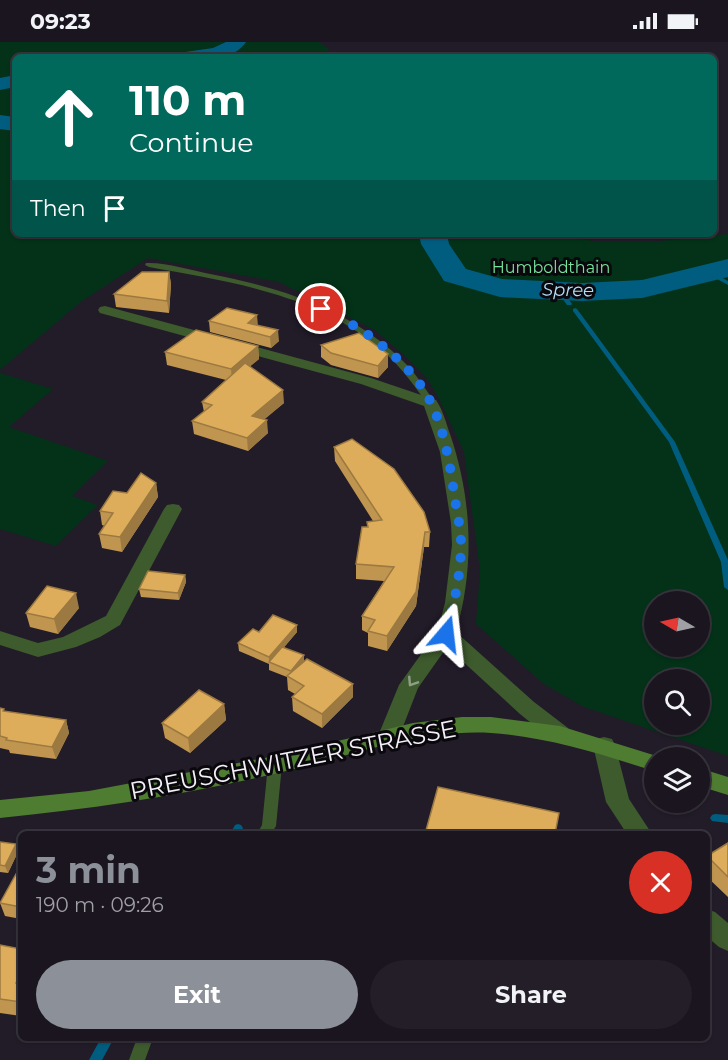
<!DOCTYPE html>
<meta charset="utf-8">
<style>
:root{--surface:#1a151f;--page:#231e28;--text:#f1f3f6;--muted:#9f9fa4;--line:#38343d;--accent:#8c9099}
body{margin:0;font-family:Montserrat,sans-serif;background:var(--page);color:var(--text);height:100vh;display:flex;flex-direction:column;font-size:22px;white-space:nowrap}
*{box-sizing:border-box;margin:0}
p{font-size:20px;color:var(--muted)}
.icon{flex:none;width:33px;height:33px;fill:none;stroke:currentColor;stroke-width:2;stroke-linecap:round;stroke-linejoin:round}
.map{position:relative;flex:1;overflow:hidden}
.details{position:absolute;left:18px;top:789px;width:692px;height:210px;display:flex;flex-direction:column;background:var(--surface);border-radius:9px;box-shadow:0 2px 4px #0004,0 0 0 2px var(--line)}
.details>*{flex:none}
.top-card{position:absolute;left:12px;top:12px;width:705px;height:183px;border-radius:9px;box-shadow:0 2px 4px #0004,0 0 0 2px var(--line);background:#00695c;color:#fff;overflow:hidden}
.needle{width:39px;rotate:279deg}
.fabs{position:absolute;left:644px;top:549px;display:grid;gap:12px}
.fabs a{display:grid;place-items:center;width:66px;height:66px;border-radius:50%;background:var(--surface);box-shadow:0 2px 4px #0004,0 0 0 2px var(--line);font-size:30px}
.pin{position:absolute;display:grid;place-items:center;width:51px;height:51px;color:#fff;margin:-26px;border:3px solid #fff;border-radius:50%;box-shadow:0 2px 6px #0007}
.me{position:absolute;width:66px;margin:-33px;rotate:17deg;stroke-linejoin:round;filter:drop-shadow(0 0 4px #0008)}
.turn{display:flex;align-items:center;gap:21px;height:126px;padding:0 18px;font-size:27px}
.turn .icon{width:78px;height:78px;stroke-width:2.5}
.turn b{display:block;font-size:42px;line-height:51px}
.then{display:flex;align-items:center;height:57px;padding:0 18px;background:#0003;gap:12px;font-size:22px}
.round{display:grid;place-items:center;flex:none;width:63px;height:63px;border-radius:32px;background:var(--page)}
.overview{display:flex;align-items:center;justify-content:space-between;height:102px;padding:0 18px}
h1{font-size:36px;font-weight:700;line-height:45px;color:var(--accent)}
.button{display:flex;gap:12px;margin-top:auto;padding:12px 18px}
.button a{flex:1;height:69px;border-radius:36px;background:var(--accent);color:#fff;font-size:24px;font-weight:700;line-height:69px;text-align:center}
.button a+a{background:var(--page);color:var(--text)}
.status{display:flex;justify-content:space-between;align-items:center;height:42px;padding:0 30px;background:var(--surface);direction:ltr}
.status svg{height:16px;fill:currentColor}
.map>svg:first-child{display:block}
.green{fill:#033218;fill-rule:evenodd}
.lines{fill:none;stroke-linecap:round;stroke-linejoin:round}
.stream{fill:#015d7f;fill-rule:evenodd}
.river{fill:#015d7f;fill-rule:evenodd}
.lane{fill:#3e5b2d;fill-rule:evenodd}
.street{fill:#3e5b2d;fill-rule:evenodd}
.secondary{fill:#4e7c30;fill-rule:evenodd}
.wall{fill:#bf954f}
.shaded-wall{fill:#9b7940}
.building{fill:#dead5c;stroke:#9b7940;stroke-width:1.5}
.oneway{stroke:#909e88}
.route{stroke:#1a73e8;stroke-width:10;stroke-dasharray:0 18}
.labels{text-anchor:middle;stroke-width:6;stroke-linejoin:round;paint-order:stroke}
.far-park-label{font-size:16px;fill:#75e39c;stroke:#0a080d}
.far-water-label{font-size:18px;font-style:italic;fill:#b2dff7;stroke:#0a080d}
.near-street-label{font-size:24px;fill:#f4f0f8;stroke:#0a080d}
</style>
<div class="status"><b>09:23</b><svg viewBox="0 0 49 12"><path d="M0 12V9h3v3zM5 12V6h3v6zM10 12V3h3v9zM15 12V0h3v12zM26 1h20v11H26zM47 4h2v5h-2z"/></svg></div>
<div class="map">
<svg width="728" height="1018" viewBox="0 0 728 1018">
<rect width="100%" height="100%" fill="#221c29"/>
<path class="green" d="M 0,0 L 319,0 L 328,6 L 330,15 L 15,15 L 15,192 L 559,192 L 593,199 L 660,199 L 728,192 L 728,714 L 584,665 L 544,642 L 476,582 L 480,528 L 464,410 L 440,359 L 429,339 L 406,315 L 375,288 L 279,240 L 148,216 L 82,259 L 0,328 ZM 654,560 L 699,560 L 699,604 L 654,604 ZM 654,638 L 699,638 L 699,682 L 654,682 Z
M 0,331 L 53,347 L 9,385 L 108,419 L 72,454 L 98,463 L 56,504 L 0,487 Z"/>
<g class="lines">
<path class="stream" d="M 708,230 L 712,230 L 728,239 L 728,243 L 708,232 Z
M 558,248 L 562,248 L 572,262 L 571,263 L 567,263 L 557,249 Z
M 575,266 L 577,267 L 675,400 L 728,518 L 728,548 L 724,545 L 721,520 L 669,400 L 573,269 L 573,267 Z
M 715,772 L 728,773 L 728,781 L 712,779 L 710,776 L 712,773 Z
M 238,782 L 241,783 L 243,786 L 240,792 L 230,792 L 235,783 Z
M 101,996 L 114,996 L 102,1018 L 89,1018 Z"/>
<path class="river" d="M 226,0 L 246,0 C 231,22 199,15 175,15 L 178,11 L 213,6 Z
M 15,33 L 15,45 L 0,48 L 0,36 Z
M 0,73 L 15,75 L 15,89 L 0,87 Z
M 419,192 L 447,192 L 449,202 L 466,227 L 502,237 L 582,241 L 642,238 L 728,217 L 728,235 L 642,256 L 582,259 L 500,255 L 444,239 L 421,202 Z"/>
<path class="lane" d="M 146,221 C 165,220 191,228 210,232 C 283,246 355,269 408,324 C 418,335 427,349 435,361 L 431,364 L 428,363 C 412,340 396,318 373,301 C 310,251 226,239 149,225 L 145,223 Z
M 275,718 L 280,719 L 282,723 L 276,784 L 271,792 L 257,792 L 262,783 L 268,723 L 270,719 Z
M 137,996 L 153,996 L 145,1018 L 129,1018 Z"/>
<path class="street" d="M 105,264 L 371,336 L 436,358 C 443,368 446,381 450,392 C 472,456 475,525 456,590 L 534,660 L 568,686 L 571,692 L 568,698 L 560,700 L 552,698 L 520,672 L 447,605 L 418,646 L 397,700 L 389,702 L 381,700 L 378,694 L 399,643 L 437,590 L 445,561 L 452,503 L 451,481 L 440,410 L 424,364 L 361,342 L 100,271 L 98,268 L 100,265 Z
M 173,462 L 179,463 L 182,467 L 120,583 L 100,595 L 76,605 L 38,615 L 0,603 L 0,589 L 38,601 L 63,595 L 106,574 L 164,467 L 167,463 Z
M 604,695 L 612,697 L 615,703 L 629,757 L 652,792 L 627,792 L 606,760 L 593,703 L 596,697 Z
M 706,867 L 715,870 L 728,881 L 728,909 L 719,905 L 706,894 Z"/>
<path class="secondary" d="M 462,675 L 491,675 L 560,684 L 663,716 L 654,716 L 654,729 C 600,712 547,695 491,691 C 419,687 347,715 278,731 C 186,753 93,767 0,776 L 0,758 L 89,749 L 275,714 L 413,681 Z
M 699,726 L 728,735 L 728,753 L 699,744 Z"/>
</g>
<path class="wall" d="M 169,230 L 171,242 L 169,271 L 116,265 L 114,252 Z
M 209,279 L 258,283 L 279,299 L 271,306 L 210,290 Z
M 321,303 L 388,312 L 388,325 L 378,336 L 331,323 L 321,315 Z
M 258,304 L 259,317 L 250,324 L 284,361 L 264,377 L 268,391 L 248,409 L 194,392 L 192,379 L 204,370 L 202,360 L 226,338 L 167,323 L 165,310 Z
M 334,405 L 430,490 L 429,505 L 424,505 L 416,564 L 387,609 L 368,604 L 368,591 L 362,588 L 362,574 L 384,539 L 356,537 L 356,522 L 367,485 L 367,480 L 373,479 L 335,419 Z
M 156,441 L 158,455 L 122,510 L 102,506 L 99,492 L 105,484 L 102,483 L 100,469 L 127,451 Z
M 185,533 L 186,540 L 179,558 L 141,555 L 139,547 Z
M 79,566 L 58,592 L 30,585 L 26,571 Z
M 259,590 L 297,590 L 284,605 L 304,619 L 353,655 L 322,686 L 293,669 L 292,655 L 295,652 L 288,648 L 287,635 L 269,628 L 269,622 L 239,609 L 238,601 Z
M 224,662 L 226,678 L 190,711 L 165,696 L 162,681 Z
M 0,666 L 5,670 L 66,678 L 69,691 L 56,717 L 10,711 L 9,708 L 0,706 Z
M 0,800 L 16,802 L 18,810 L 8,831 L 0,830 Z
M 728,802 L 728,855 L 706,834 L 707,814 Z
M 21,823 L 21,877 L 5,874 L 0,861 Z
M 0,903 L 21,907 L 21,974 L 0,971 Z"/>
<path class="shaded-wall" d="M 169,230 L 171,242 L 169,271 L 167,259 Z
M 257,273 L 258,284 L 248,281 Z
M 278,288 L 279,299 L 271,306 L 270,295 Z
M 258,304 L 259,317 L 232,340 L 231,327 Z
M 388,312 L 388,325 L 378,336 L 378,324 Z
M 283,348 L 284,361 L 253,387 L 252,374 Z
M 267,378 L 268,391 L 248,409 L 247,396 Z
M 156,441 L 158,455 L 122,510 L 120,495 Z
M 425,490 L 424,505 L 416,564 L 387,609 L 387,594 Z
M 185,533 L 186,540 L 179,558 L 178,551 Z
M 76,551 L 79,566 L 58,592 L 54,577 Z
M 297,583 L 297,590 L 271,621 L 269,621 L 269,615 Z
M 304,613 L 304,621 L 291,637 L 291,629 Z
M 353,642 L 353,655 L 322,686 L 322,672 Z
M 224,662 L 226,678 L 190,711 L 188,696 Z
M 66,678 L 69,691 L 56,717 L 52,705 Z
M 16,802 L 18,810 L 8,831 L 5,824 Z
M 21,931 L 21,953 L 16,941 Z"/>
<path class="building" d="M 142,230 L 169,230 L 167,259 L 114,252 Z
M 227,266 L 257,273 L 248,281 L 278,288 L 270,295 L 209,279 Z
M 196,288 L 258,304 L 231,327 L 165,310 Z
M 359,291 L 388,312 L 378,324 L 331,311 L 321,303 Z
M 245,321 L 283,348 L 252,374 L 267,378 L 247,396 L 192,379 L 212,363 L 202,360 Z
M 352,397 L 394,427 L 424,470 L 430,490 L 425,490 L 416,550 L 387,594 L 368,589 L 375,578 L 362,574 L 394,525 L 356,522 L 362,485 L 368,485 L 367,480 L 382,478 L 334,405 Z
M 141,431 L 156,441 L 120,495 L 99,492 L 113,471 L 100,469 L 113,449 L 127,451 Z
M 148,529 L 185,533 L 178,551 L 139,547 Z
M 47,544 L 76,551 L 54,577 L 26,571 Z
M 273,573 L 297,583 L 269,615 L 238,601 L 253,587 L 259,590 Z
M 282,605 L 304,613 L 291,629 L 269,620 Z
M 307,617 L 353,642 L 322,672 L 292,655 L 304,644 L 287,634 Z
M 199,648 L 224,662 L 188,696 L 162,681 Z
M 0,666 L 4,667 L 3,669 L 66,678 L 52,705 L 6,698 L 7,696 L 0,694 Z
M 438,745 L 559,771 L 555,792 L 425,792 Z
M 0,800 L 16,802 L 5,824 L 0,823 Z
M 728,801 L 728,835 L 707,814 Z
M 21,823 L 21,865 L 0,861 Z
M 0,903 L 21,907 L 21,931 L 16,941 L 21,942 L 21,960 L 0,957 Z"/>
<defs><path id="oneway-chevron" d="M-2-3.5L2.5 0L-2 3.5" fill="none" stroke-width="1.6" stroke-linecap="round" stroke-linejoin="round" transform="scale(1.5)"/></defs>
<use class="oneway" href="#oneway-chevron" transform="translate(412 640) rotate(123)"/>
<g class="lines">
<path class="route" d="M 321,267 C 357,282 395,309 419,341 C 443,373 449,418 455,457 C 457,472 461,486 461,502 C 461,533 454,562 446,592"/>
</g>
<g class="labels">
<g class="far-park-label">
<text x="551" y="231">Humboldthain</text>
</g>
<g class="far-water-label">
<text transform="translate(568 248) rotate(1)" y="6">Spree</text>
</g>
<g class="near-street-label">
<text transform="translate(293 718) rotate(-11)" y="8">PREUSCHWITZER STRASSE</text>
</g>
</g>
</svg>
<div class="fabs">
<a><svg class="needle" viewBox="-14 -14 28 28"><path d="M0-13l5 13h-10z" fill="#e53935"/><path d="M0 13l5-13h-10z" fill="#9f9fa4"/></svg></a>
<a><svg class="icon" aria-label="search" viewBox="0 0 24 24"><circle cx="10" cy="10" r="6"/><path d="M15 15l6 6"/></svg></a>
<a><svg class="icon" aria-label="layers" viewBox="0 0 24 24"><path d="M12 4l9 5-9 5-9-5zM3 14l9 5 9-5"/></svg></a>
</div>
<div class="pin" style="left:321px;top:267px;background:#d93025"><svg class="icon" aria-label="arrive" viewBox="0 0 24 24"><path d="M6 21V4h12l-3 4 3 4H6"/></svg></div>
<svg class="me" style="left:446px;top:592px" viewBox="-20 -20 40 40"><path d="M0-17L14 15 0 8-14 15z" fill="#1a73e8" stroke="#fff" stroke-width="4"/></svg>
<div class="top-card">
<div class="turn"><svg class="icon" aria-label="ahead" viewBox="0 0 24 24"><path d="M12 20V5M6 11l6-6 6 6"/></svg><div><b>110 m</b>Continue</div></div>
<div class="then">Then<svg class="icon" aria-label="arrive" viewBox="0 0 24 24"><path d="M6 21V4h12l-3 4 3 4H6"/></svg></div>
</div>
<section class="details">
<div class="overview"><div><h1>3 min</h1><p>190 m · 09:26</p></div><a class="round" style="background:#d93025;color:#fff"><svg class="icon" aria-label="close" viewBox="0 0 24 24"><path d="M6 6l12 12M18 6L6 18"/></svg></a></div>
<div class="button"><a>Exit</a><a>Share</a></div>
</section>
</div>
